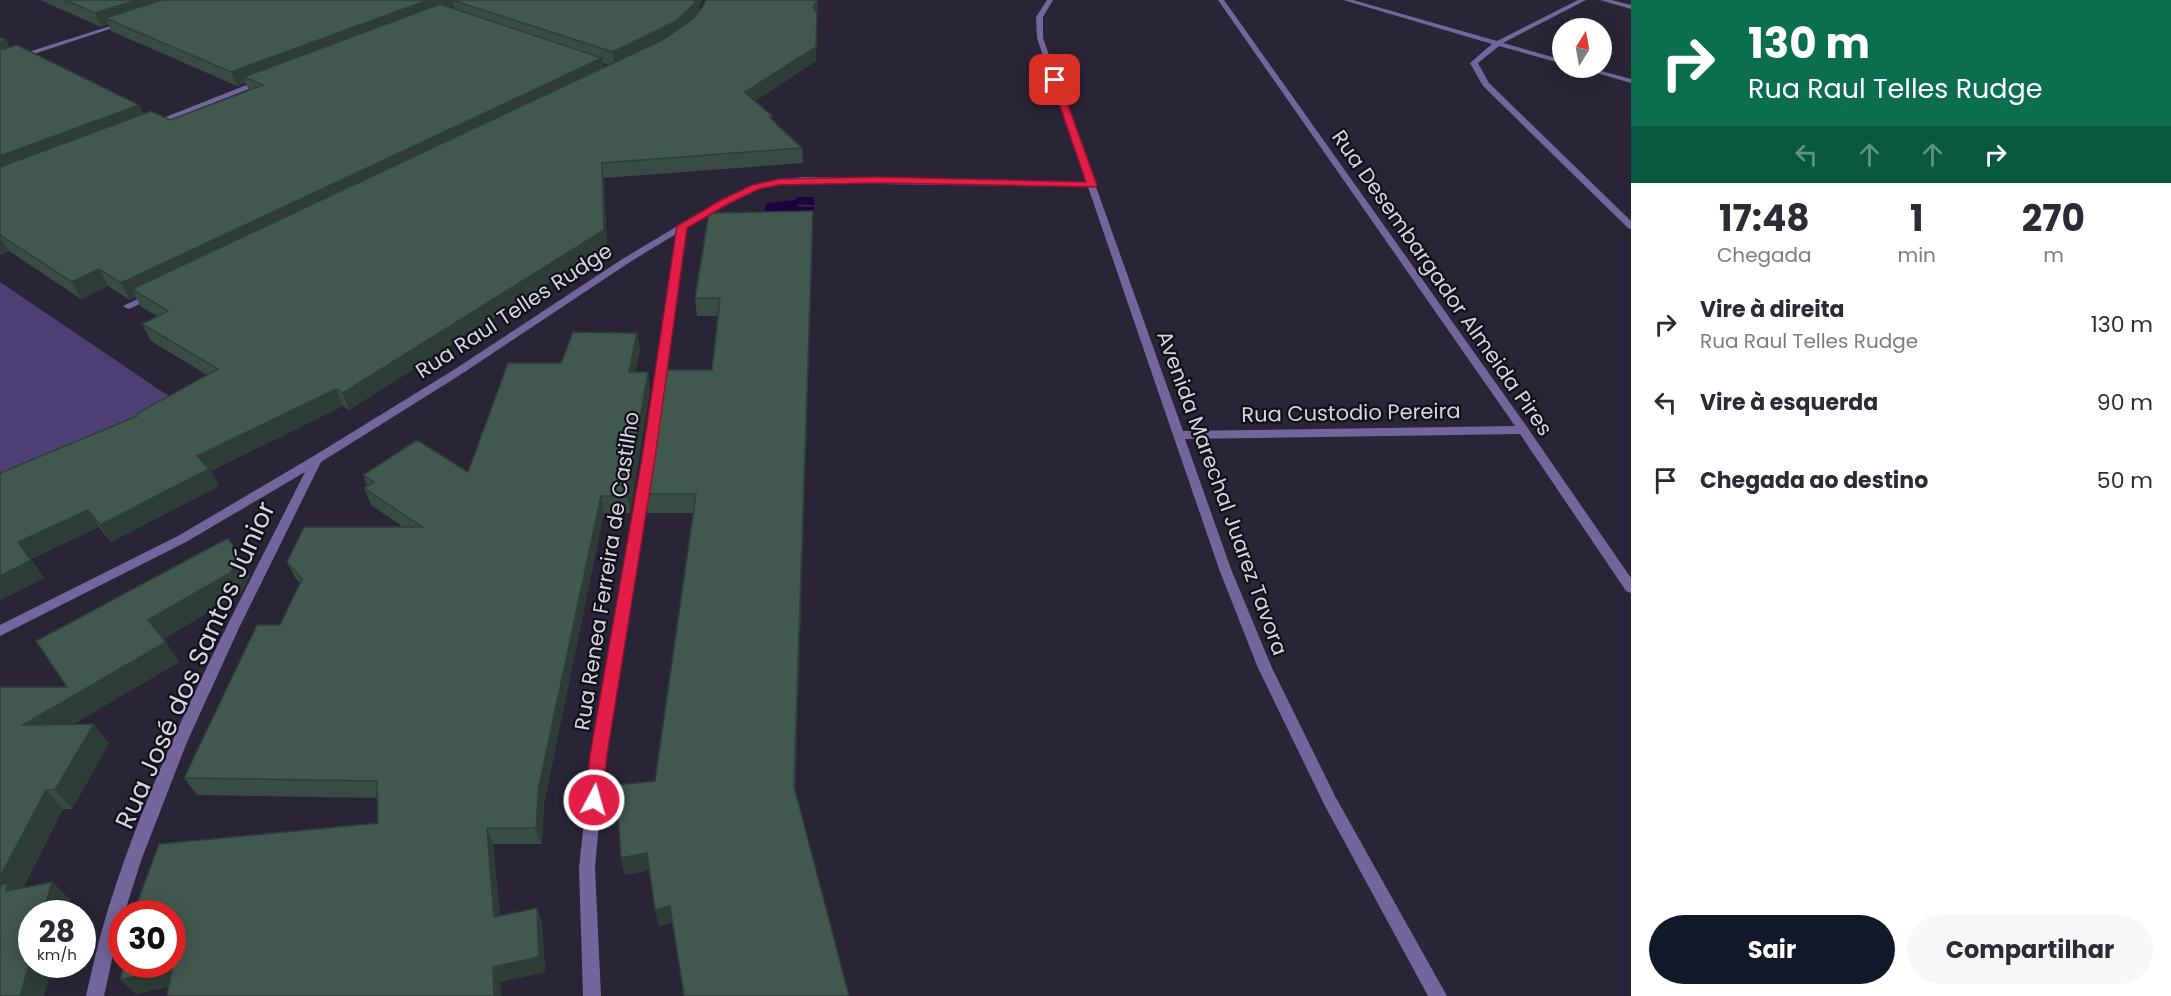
<!DOCTYPE html>
<html lang="pt">
<meta charset="utf-8">
<style>
:root{--surface:#fff;--page:#f7f7f7;--text:#2b2b33;--muted:#7c7c81;--accent:#111827}
body{margin:0;font-family:Poppins,sans-serif;background:var(--page);color:var(--text);height:100vh;display:flex;flex-direction:column;font-size:22px;white-space:nowrap}
*{box-sizing:border-box;margin:0}
p{font-size:20px;color:var(--muted)}
.icon{flex:none;width:33px;height:33px;fill:none;stroke:currentColor;stroke-width:2;stroke-linecap:round;stroke-linejoin:round}
.map{position:relative;flex:1;overflow:hidden}
.side{display:flex;flex-direction:column;background:var(--surface);width:540px}
.side>*{flex:none}
.banner{background:#0b6e4f;color:#fff;overflow:hidden}
.needle{width:39px;rotate:11deg}
.buttons{position:absolute;left:1552px;top:18px;display:grid;gap:12px}
.buttons a{display:grid;place-items:center;width:60px;height:60px;border-radius:50%;background:var(--surface);box-shadow:0 3px 15px #0003;font-size:30px}
.speed{position:absolute;left:18px;top:900px;display:flex;gap:12px;font-size:30px;font-weight:700;text-align:center}
.speed>*{display:grid;place-content:center;width:78px;height:78px;border-radius:50%;background:var(--surface);box-shadow:0 3px 15px #0003;line-height:1}
.speed small{font-size:15px;font-weight:400}
.speed .limit{border:9px solid #d22;background:#fff;color:#111}
.pin{position:absolute;display:grid;place-items:center;width:51px;height:51px;color:#fff;margin:-26px;border-radius:12px;box-shadow:0 3px 9px #0006}
.me{position:absolute;width:66px;margin:-33px;rotate:6deg;stroke-linejoin:round;filter:drop-shadow(0 0 4px #0008)}
.turn{display:flex;align-items:center;gap:21px;height:126px;padding:0 18px;font-size:27px}
.turn .icon{width:78px;height:78px;stroke-width:2.5}
.turn b{display:block;font-size:42px;line-height:51px}
.lanes{display:flex;align-items:center;height:57px;padding:0 18px;background:#0003;justify-content:center;gap:30px;direction:ltr}
.lanes .off{opacity:.35}
.eta{display:flex;justify-content:space-evenly;align-items:center;height:102px;text-align:center}
.eta b{font-size:36px;font-weight:700;line-height:42px}
.primary-button{display:flex;gap:12px;margin-top:auto;padding:12px 18px}
.primary-button a{flex:1;height:69px;border-radius:36px;background:var(--accent);color:#fff;font-size:24px;font-weight:700;line-height:69px;text-align:center}
.primary-button a+a{background:var(--page);color:var(--text)}
ul{padding:0;list-style:none}
li{display:flex;align-items:center;gap:18px;height:78px;padding:0 18px}
li div{flex:1}
li b{display:block;font-size:22px}
li em{font-style:normal}
main{display:flex;flex:1;min-height:0}
.map>svg:first-child{display:block}
.green{fill:#4d3f74}
.water{fill:#1c0340}
.lines{fill:none;stroke-linecap:round;stroke-linejoin:round}
.street{fill:#73669d;fill-rule:evenodd}
.wall{fill:#384c43;fill-rule:evenodd}
.shaded-wall{fill:#2e3e37}
.building{fill:#41584e;stroke:#2e3e37;stroke-width:1.5}
.route{fill:#e11d48;stroke:#92132f;stroke-width:1.5}
.labels{text-anchor:middle;stroke-width:4.5;stroke-linejoin:round;paint-order:stroke}
.street-label{font-size:21px;fill:#d6d4e0;stroke:#110f17}
.near-street-label{font-size:26px;fill:#d6d4e0;stroke:#110f17}
</style>
<main>
<div class="map">
<svg width="1631" height="996" viewBox="0 0 1631 996">
<rect width="100%" height="100%" fill="#292536"/>
<path class="green" d="M 0,282 L 173,399 L 147,413 L 0,478 Z"/>
<path class="water" d="M 796,197 L 814,197 L 814,205 L 798,204 L 798,207 L 814,207 L 813,223 L 763,219 L 766,203 L 795,200 Z"/>
<g class="lines">
<path class="street" d="M 1047,0 L 1053,0 L 1043,17 L 1043,38 L 1183,431 L 1515,426 L 1218,0 L 1224,0 L 1527,427 L 1631,578 L 1631,593 L 1626,591 L 1520,434 L 1185,439 L 1231,569 L 1272,668 L 1335,796 L 1447,996 L 1428,996 L 1325,806 L 1258,668 L 1219,569 L 1088,187 L 805,183 C 789,184 773,184 758,189 C 732,199 709,215 686,228 L 654,458 L 605,755 L 595,868 L 601,996 L 583,996 L 579,868 L 591,755 L 642,458 L 676,234 L 630,262 L 460,375 L 321,462 L 239,628 L 187,742 L 142,858 L 124,914 L 122,914 L 104,996 L 86,996 C 92,969 98,942 106,916 C 153,761 232,617 305,472 L 186,542 L 0,636 L 0,625 L 178,536 L 312,457 L 452,371 L 624,258 L 721,200 L 753,185 L 779,179 L 805,177 L 1086,182 L 1037,38 L 1036,17 Z
M 1343,0 L 1353,0 L 1497,41 L 1578,0 L 1586,0 L 1503,43 L 1563,60 L 1563,64 L 1499,46 L 1478,63 L 1489,83 L 1631,221 L 1631,229 L 1628,228 L 1483,86 L 1470,63 L 1492,44 Z
M 1600,0 L 1611,0 L 1631,5 L 1631,9 Z
M 123,22 L 128,23 L 0,65 L 0,61 Z
M 1580,68 L 1590,68 L 1631,79 L 1631,83 Z
M 259,80 L 266,82 L 155,126 L 148,124 Z
M 152,292 L 155,293 L 155,297 L 131,308 L 128,309 L 123,306 Z"/>
</g>
<path class="wall" d="M 40,0 L 702,0 L 696,15 L 816,61 L 755,101 L 772,116 L 772,120 L 802,148 L 803,163 L 604,178 L 607,246 L 349,410 L 343,406 L 211,471 L 219,486 L 111,542 L 99,527 L 31,559 L 44,578 L 0,600 L 0,473 L 137,416 L 207,375 L 151,341 L 142,324 L 157,316 L 140,306 L 136,297 L 130,300 L 108,286 L 81,299 L 9,251 L 0,255 L 0,37 L 10,47 L 139,105 L 143,114 L 170,120 L 249,91 L 246,83 L 237,86 L 111,31 L 108,24 L 101,27 ZM 453,5 L 454,9 L 448,7 ZM 603,63 L 609,65 L 603,67 Z
M 813,211 L 795,789 L 672,923 L 659,926 L 655,910 L 649,870 L 625,875 L 621,858 L 655,781 L 693,513 L 647,513 L 644,494 L 712,370 L 718,316 L 697,316 L 695,298 Z
M 637,333 L 640,350 L 635,372 L 650,389 L 630,513 L 604,513 L 544,803 L 542,844 L 493,844 L 500,916 L 537,908 L 542,923 L 545,972 L 500,982 L 501,996 L 167,996 L 169,986 L 136,994 L 378,823 L 377,798 L 197,795 L 184,778 L 280,625 L 300,583 L 296,579 L 287,562 L 403,527 L 371,505 L 364,488 L 367,486 L 363,475 L 468,472 L 561,363 Z
M 250,576 L 241,593 L 163,639 L 179,662 L 73,724 L 109,743 L 72,809 L 63,809 L 23,888 L 52,882 L 70,900 L 0,996 L 0,687 L 67,687 Z"/>
<path class="shaded-wall" d="M 137,0 L 185,0 L 105,18 L 108,24 L 101,27 L 95,13 Z
M 428,0 L 467,0 L 452,0 L 453,5 L 252,81 L 244,77 L 246,83 L 237,86 L 231,72 Z
M 696,0 L 702,0 L 695,18 L 678,35 L 615,67 L 613,52 Z
M 818,0 L 816,61 L 745,107 L 745,92 Z
M 6,40 L 14,54 L 0,59 L 0,42 Z
M 602,58 L 604,72 L 132,289 L 136,297 L 130,300 L 121,283 Z
M 139,105 L 146,121 L 0,176 L 0,156 Z
M 602,163 L 604,178 L 607,246 L 349,410 L 343,393 Z
M 813,211 L 813,229 L 795,804 L 794,786 Z
M 0,236 L 9,251 L 0,255 Z
M 99,269 L 108,286 L 81,299 L 72,282 Z
M 637,333 L 640,350 L 631,389 L 629,372 Z
M 648,372 L 650,389 L 630,513 L 627,496 Z
M 336,389 L 343,406 L 211,471 L 219,486 L 111,542 L 100,525 L 197,456 Z
M 601,496 L 604,513 L 544,803 L 542,844 L 536,828 L 539,786 Z
M 88,510 L 99,527 L 31,559 L 44,578 L 0,600 L 0,576 L 18,542 Z
M 239,556 L 250,576 L 241,593 L 161,640 L 148,620 Z
M 166,642 L 179,662 L 40,744 L 23,725 Z
M 94,724 L 109,743 L 72,809 L 55,790 Z
M 46,790 L 63,809 L 20,894 L 0,891 L 0,877 Z
M 487,828 L 493,844 L 501,932 L 494,917 Z
M 647,853 L 651,870 L 625,875 L 621,858 Z
M 52,882 L 70,900 L 67,914 L 43,914 Z
M 670,906 L 673,923 L 659,926 L 655,910 Z
M 537,908 L 542,923 L 545,972 L 500,982 L 501,996 L 494,996 L 493,967 Z
M 32,955 L 32,964 L 53,964 L 44,996 L 20,996 Z
M 172,968 L 187,982 L 136,994 L 120,980 Z"/>
<path class="building" d="M 65,0 L 137,0 L 95,13 Z
M 162,0 L 428,0 L 231,72 L 105,18 Z
M 452,0 L 696,0 L 694,4 L 676,21 L 613,52 Z
M 706,0 L 818,0 L 813,7 L 817,13 L 816,47 L 745,92 L 772,116 L 769,117 L 802,148 L 602,163 L 604,230 L 343,393 L 336,389 L 197,456 L 209,469 L 100,525 L 88,510 L 18,542 L 31,560 L 0,576 L 0,473 L 137,416 L 136,414 L 218,369 L 142,324 L 168,311 L 132,289 L 662,40 L 693,19 L 703,6 Z
M 440,4 L 602,58 L 121,283 L 99,269 L 72,282 L 0,235 L 0,167 L 151,111 L 170,120 L 263,85 L 244,77 Z
M 0,37 L 6,40 L 0,42 Z
M 17,45 L 139,105 L 0,156 L 0,50 Z
M 813,211 L 794,786 L 849,996 L 684,996 L 670,906 L 655,910 L 647,853 L 621,858 L 616,785 L 655,781 L 696,494 L 644,494 L 664,370 L 712,370 L 720,298 L 695,298 L 709,213 Z
M 573,332 L 637,333 L 629,372 L 648,372 L 627,496 L 601,496 L 539,786 L 536,828 L 487,828 L 494,917 L 537,908 L 539,957 L 493,967 L 494,996 L 167,996 L 172,968 L 120,980 L 124,964 L 172,964 L 172,914 L 135,914 L 136,906 L 159,844 L 378,823 L 377,781 L 184,778 L 257,625 L 280,625 L 302,579 L 287,562 L 304,527 L 422,527 L 364,488 L 374,482 L 363,475 L 417,440 L 468,472 L 508,363 L 561,363 Z
M 228,538 L 239,556 L 230,573 L 148,620 L 166,642 L 23,725 L 94,724 L 55,790 L 46,790 L 0,877 L 0,687 L 67,687 L 36,641 Z
M 52,882 L 43,914 L 32,914 L 32,955 L 20,996 L 0,996 L 0,885 L 8,883 L 6,891 Z"/>
<path class="route" d="M 1055,77 L 1059,80 L 1097,185 L 1095,187 L 879,183 L 779,185 L 759,189 L 728,204 L 687,228 L 655,458 L 607,755 L 602,800 L 600,806 L 594,808 L 587,806 L 585,800 L 590,755 L 642,458 L 677,226 L 721,200 L 752,185 L 779,179 L 879,177 L 1086,182 L 1051,80 Z"/>
<g class="labels">
<g class="street-label">
<text transform="translate(1442 283) rotate(55)" y="7">Rua Desembargador Almeida Pires</text>
<text transform="translate(514 311) rotate(-33)" y="7">Rua Raul Telles Rudge</text>
<text transform="translate(1351 413) rotate(-1)" y="7">Rua Custodio Pereira</text>
<text transform="translate(1222 493) rotate(70)" y="7">Avenida Marechal Juarez Tavora</text>
<text transform="translate(607 571) rotate(-81)" y="7">Rua Renea Ferreira de Castilho</text>
</g>
<g class="near-street-label">
<text transform="translate(195 665) rotate(-66)" y="9">Rua José dos Santos Júnior</text>
</g>
</g>
</svg>
<div class="buttons">
<a><svg class="needle" viewBox="-14 -14 28 28"><path d="M0-13l5 13h-10z" fill="#e53935"/><path d="M0 13l5-13h-10z" fill="#7c7c81"/></svg></a>
</div>
<div class="speed"><div>28<small>km/h</small></div><div class="limit">30</div></div>
<div class="pin" style="left:1055px;top:80px;background:#d93025"><svg class="icon" aria-label="arrive" viewBox="0 0 24 24"><path d="M6 21V4h12l-3 4 3 4H6"/></svg></div>
<svg class="me" style="left:594px;top:800px" viewBox="-20 -20 40 40"><circle r="17" fill="#e11d48" stroke="#fff" stroke-width="3"/><path d="M0-11L8 9 0 5-8 9z" fill="#fff"/></svg>
</div>
<section class="side">
<div class="banner">
<div class="turn"><svg class="icon" aria-label="right" viewBox="0 0 24 24"><path d="M7 20v-9h11M14 6l5 5-5 5"/></svg><div><b>130 m</b>Rua Raul Telles Rudge</div></div>
<div class="lanes"><svg class="icon off" aria-label="left" viewBox="0 0 24 24"><path d="M17 20v-9H6M10 6l-5 5 5 5"/></svg><svg class="icon off" aria-label="ahead" viewBox="0 0 24 24"><path d="M12 20V5M6 11l6-6 6 6"/></svg><svg class="icon off" aria-label="ahead" viewBox="0 0 24 24"><path d="M12 20V5M6 11l6-6 6 6"/></svg><svg class="icon" aria-label="right" viewBox="0 0 24 24"><path d="M7 20v-9h11M14 6l5 5-5 5"/></svg></div>
</div>
<div class="eta">
<div><b>17:48</b><p>Chegada</p></div>
<div><b>1</b><p>min</p></div>
<div><b>270</b><p>m</p></div>
</div>
<ul>
<li><svg class="icon" aria-label="right" viewBox="0 0 24 24"><path d="M7 20v-9h11M14 6l5 5-5 5"/></svg><div><b>Vire à direita</b><p>Rua Raul Telles Rudge</p></div><em>130 m</em></li>
<li><svg class="icon" aria-label="left" viewBox="0 0 24 24"><path d="M17 20v-9H6M10 6l-5 5 5 5"/></svg><div><b>Vire à esquerda</b></div><em>90 m</em></li>
<li><svg class="icon" aria-label="arrive" viewBox="0 0 24 24"><path d="M6 21V4h12l-3 4 3 4H6"/></svg><div><b>Chegada ao destino</b></div><em>50 m</em></li>
</ul>
<div class="primary-button"><a>Sair</a><a>Compartilhar</a></div>
</section>
</main>
